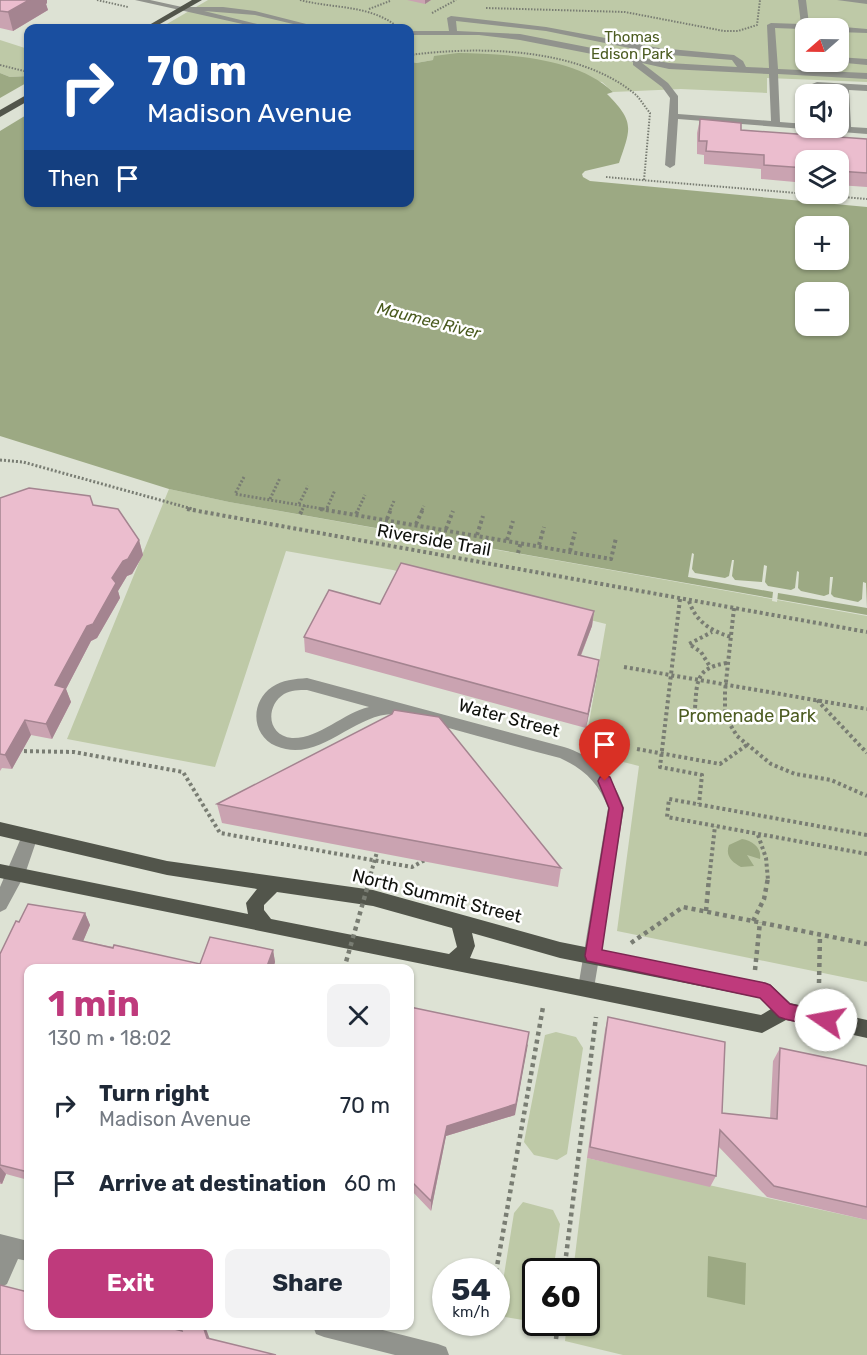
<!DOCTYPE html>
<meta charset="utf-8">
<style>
:root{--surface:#fff;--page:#f2f2f3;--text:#1f2937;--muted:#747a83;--accent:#bf3a7c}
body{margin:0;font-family:Rubik,sans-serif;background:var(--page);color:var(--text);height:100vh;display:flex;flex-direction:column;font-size:22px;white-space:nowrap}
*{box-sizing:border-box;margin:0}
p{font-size:20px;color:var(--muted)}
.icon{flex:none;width:33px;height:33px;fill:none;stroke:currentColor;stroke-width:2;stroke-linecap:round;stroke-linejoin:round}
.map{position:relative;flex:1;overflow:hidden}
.sheet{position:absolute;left:24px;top:964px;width:390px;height:366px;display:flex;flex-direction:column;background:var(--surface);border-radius:12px;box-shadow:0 2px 4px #0004}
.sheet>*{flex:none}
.top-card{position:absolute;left:24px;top:24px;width:390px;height:183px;border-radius:12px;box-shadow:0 2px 4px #0004;background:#1a4fa0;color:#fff;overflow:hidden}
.needle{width:39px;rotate:250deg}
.fabs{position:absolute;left:795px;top:18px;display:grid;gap:12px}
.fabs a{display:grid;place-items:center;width:54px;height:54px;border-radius:12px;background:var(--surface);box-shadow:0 2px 4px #0004;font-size:30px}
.speed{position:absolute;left:432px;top:1258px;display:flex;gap:12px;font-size:30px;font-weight:700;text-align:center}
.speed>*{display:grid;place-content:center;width:78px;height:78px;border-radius:50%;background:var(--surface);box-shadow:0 2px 4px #0004;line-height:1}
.speed small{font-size:15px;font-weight:400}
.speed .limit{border:3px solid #111;border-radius:9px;background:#fff;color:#111}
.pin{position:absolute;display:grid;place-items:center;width:51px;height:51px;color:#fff;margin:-62px -26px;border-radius:50% 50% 50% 0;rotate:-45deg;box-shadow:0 0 6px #0007}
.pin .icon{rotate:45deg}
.me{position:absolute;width:66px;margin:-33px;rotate:282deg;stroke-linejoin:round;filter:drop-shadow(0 0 4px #0008)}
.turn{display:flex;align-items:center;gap:21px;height:126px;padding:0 24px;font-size:27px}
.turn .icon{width:78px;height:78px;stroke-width:2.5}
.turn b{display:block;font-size:42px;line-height:51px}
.then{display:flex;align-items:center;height:57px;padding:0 24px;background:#0003;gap:12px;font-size:22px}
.round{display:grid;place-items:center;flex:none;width:63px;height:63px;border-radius:12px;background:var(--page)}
.summary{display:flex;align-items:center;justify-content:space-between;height:102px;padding:0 24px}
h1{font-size:36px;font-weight:700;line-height:45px;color:var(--accent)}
.action{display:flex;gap:12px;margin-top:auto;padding:12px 24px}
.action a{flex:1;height:69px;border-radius:12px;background:var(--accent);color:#fff;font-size:24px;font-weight:700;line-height:69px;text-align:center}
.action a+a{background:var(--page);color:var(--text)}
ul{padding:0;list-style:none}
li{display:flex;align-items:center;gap:18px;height:78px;padding:0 24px}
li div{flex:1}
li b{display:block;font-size:22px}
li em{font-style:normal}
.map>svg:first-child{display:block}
.green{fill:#bec9a7;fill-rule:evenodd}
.water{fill:#9ca983;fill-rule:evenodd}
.pier{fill:#dde2d4}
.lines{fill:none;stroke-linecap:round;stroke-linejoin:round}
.path-far3{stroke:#797d73;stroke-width:2;stroke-dasharray:1.5 1.5;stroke-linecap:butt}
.path-far2{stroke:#797d73;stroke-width:3;stroke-dasharray:2 2;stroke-linecap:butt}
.path-far1{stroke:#797d73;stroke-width:4;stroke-dasharray:3 3;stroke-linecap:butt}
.path{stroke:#797d73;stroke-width:4.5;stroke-dasharray:4 4;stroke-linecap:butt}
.minor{fill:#91938d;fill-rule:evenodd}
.major{fill:#52554b;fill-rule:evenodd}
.path-bridge-far1{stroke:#797d73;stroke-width:4;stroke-dasharray:3 3;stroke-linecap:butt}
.path-bridge{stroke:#797d73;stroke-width:4.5;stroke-dasharray:4 4;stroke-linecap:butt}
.wall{fill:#caa3b1}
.shaded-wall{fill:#a48490}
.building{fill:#ebbdce;stroke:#a48490;stroke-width:1.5}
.route{fill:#bf3a7c;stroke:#7c2651;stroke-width:1.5}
.labels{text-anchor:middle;stroke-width:5;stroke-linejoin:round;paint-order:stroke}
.far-park-label{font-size:15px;fill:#4c5c21;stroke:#fff}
.far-water-label{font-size:16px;font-style:italic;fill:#4a5b1f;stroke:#fff}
.street-label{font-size:18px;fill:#0f110c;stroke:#fff}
.park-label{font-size:18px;fill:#4c5c21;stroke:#fff}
</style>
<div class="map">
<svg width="867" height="1355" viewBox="0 0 867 1355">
<rect width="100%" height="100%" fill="#dde2d4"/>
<path class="green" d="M 208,0 L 867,0 L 867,82 L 767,78 L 767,93 L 681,89 L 613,92 L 602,82 L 433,60 L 416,63 L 410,61 L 410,28 L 160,28 ZM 806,28 L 838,28 L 838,62 L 806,62 Z
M 0,40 L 28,49 L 28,76 L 10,77 L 0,73 Z
M 169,489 L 229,502 L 867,616 L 867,982 L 617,931 L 639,766 L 584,752 L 606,624 L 393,570 L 286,551 L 215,767 L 67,739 Z
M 556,1032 L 576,1037 L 583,1048 L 567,1154 L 557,1160 L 534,1155 L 524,1142 L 545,1035 Z
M 587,1158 L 867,1220 L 867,1355 L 623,1355 L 565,1341 L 567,1323 L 586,1323 L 586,1272 L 573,1272 Z
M 523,1202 L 553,1210 L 560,1224 L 553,1272 L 536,1272 L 535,1322 L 505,1317 L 499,1306 L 514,1213 Z"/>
<path class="water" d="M 458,53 C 507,54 577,57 613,92 L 607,94 C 635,122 631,128 619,163 L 585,171 L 582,174 L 583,177 L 590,181 L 867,207 L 867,615 L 229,502 L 169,489 L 0,436 L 0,73 L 10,77 L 28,76 L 28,202 L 410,202 L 410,61 L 416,63 L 433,60 L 434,56 ZM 806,226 L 838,226 L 838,260 L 806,260 ZM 806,292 L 838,292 L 838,326 L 806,326 Z
M 742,839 C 753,841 762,848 760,859 L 747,855 L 754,866 L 741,867 C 732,862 725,856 729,845 Z
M 708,1256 L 746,1263 L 745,1305 L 707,1297 Z"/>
<path class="pier" d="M 28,82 L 28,114 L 0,131 L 0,98 Z
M 692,553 L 694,554 L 692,569 L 695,573 L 725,578 L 729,576 L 732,560 L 734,560 L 732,576 L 735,580 L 762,582 L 764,565 L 767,566 L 765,582 L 768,586 L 791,590 L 795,588 L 797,571 L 799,572 L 798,588 L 801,591 L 824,596 L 829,594 L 830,577 L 833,577 L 831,594 L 834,597 L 858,602 L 862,599 L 863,582 L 866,583 L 867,608 L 778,593 L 777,602 L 772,601 L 773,592 L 688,577 Z"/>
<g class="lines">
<path class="path-far3" d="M 97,0 L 128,7
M 300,0 C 334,9 370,4 399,28
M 486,8 L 625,12 L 724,31 L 738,31 L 757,25 L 760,0
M 369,9 L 390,1
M 432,13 L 456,0
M 410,55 C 478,46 580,47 636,95 C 641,100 645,107 650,113 L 644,180
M 0,65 L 28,72
M 606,177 L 867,199"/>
<path class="path-far2" d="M 0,460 L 23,462 L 196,510
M 244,477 L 235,494 L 329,510
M 270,499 L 280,478
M 299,504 L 308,486
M 327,508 L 335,490
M 302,510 L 305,505
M 358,510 L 365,495
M 390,510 L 394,501
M 422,510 L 424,506"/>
<path class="path-far1" d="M 187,509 L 867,632
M 320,509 L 611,559 L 616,538
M 300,514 L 303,509
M 356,514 L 359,509
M 387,519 L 391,509
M 416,524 L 423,509
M 446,529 L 453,511
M 477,535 L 483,516
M 507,540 L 513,521
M 539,545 L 544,527
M 570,551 L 575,532
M 518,553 L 521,542
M 680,599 L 660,767 L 702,775 L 699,804
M 689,601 C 696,622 711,631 731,637
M 734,608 L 725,691 L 725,716 L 737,736 L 771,764 L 795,774 L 831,780 L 867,796
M 709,665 L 701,652 L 689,644 L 712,632
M 624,667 L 867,709
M 817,700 L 867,753
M 695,708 C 697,680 696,668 727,663
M 637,749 L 720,764 L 747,745
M 18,751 L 74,752 L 183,772 L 220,833 L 412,867 L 425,860
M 758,835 L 766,858 L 768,880
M 867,835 L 669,799 L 667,817 L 867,854
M 709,880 L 715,826"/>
<path class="path" d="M 706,911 L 709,878
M 753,921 L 764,899 L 768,878
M 631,943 L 683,907 L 867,944
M 755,970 L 760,922
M 819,983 L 820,935
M 496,1272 L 543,1007
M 564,1272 L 596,1017
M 556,1339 L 558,1323"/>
<path class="minor" d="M 135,0 L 150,0 L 182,7 L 223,7 L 255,11 L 322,28 L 310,28 L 255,15 L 204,11 L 274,28 L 261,28 Z
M 798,0 L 806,0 L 809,24 L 867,29 L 867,33 L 838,32 L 838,28 L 806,28 L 806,36 L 802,34 L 801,29 L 775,28 L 778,69 L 867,73 L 867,79 L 778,74 L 780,122 L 806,124 L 806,128 L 841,127 L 840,89 L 816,88 L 816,94 L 808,94 L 807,86 L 817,82 L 867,85 L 867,91 L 849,90 L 851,127 L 867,128 L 867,134 L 678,119 L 675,165 L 670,168 L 665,165 L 670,98 L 662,87 L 633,65 L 633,62 L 520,40 L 479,35 L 410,35 L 410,31 L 449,31 L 447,18 L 451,16 L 546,27 L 659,48 L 734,55 L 743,61 L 746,67 L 769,68 L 767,25 L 771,23 L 801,24 ZM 456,21 L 546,31 L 659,54 L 732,60 L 737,67 L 669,63 L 520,34 L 457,31 ZM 642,63 L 669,69 L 769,74 L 771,121 L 678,114 L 678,96 L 668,83 Z
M 837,0 L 867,0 L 867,4 Z
M 838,57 L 867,59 L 867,65 L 835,62 L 838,62 Z
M 307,678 L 564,747 C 596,757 613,777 624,808 L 593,994 L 587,996 L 581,994 L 578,988 L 608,808 C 599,783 584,769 560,758 C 522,748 484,738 445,727 C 430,723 412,715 397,714 C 354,711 320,765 276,746 C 251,735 250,702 272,687 C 282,680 295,679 307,678 ZM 307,690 L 369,707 C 343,713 319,739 292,738 C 267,736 265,706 284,694 C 291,690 299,690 307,690 Z
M 30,829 L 36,831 L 38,836 L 25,874 L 6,909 L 0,912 L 0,887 L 24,831 Z
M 0,1234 L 28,1241 L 28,1261 L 18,1259 L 7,1284 L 0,1288 Z
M 313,1326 L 367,1326 L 438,1344 L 446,1347 L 449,1355 L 395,1355 L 324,1337 L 316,1334 Z"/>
<path class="major" d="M 192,0 L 202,0 L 153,28 L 144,28 Z
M 28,94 L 28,101 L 0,117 L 0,110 Z
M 0,822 L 167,861 L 373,890 L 560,942 L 765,983 L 771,985 L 790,1003 L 867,1020 L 867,1038 L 786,1020 L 762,1033 L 0,878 L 0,864 L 248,914 L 246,903 L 257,889 L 167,875 L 0,836 ZM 277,892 L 373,906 L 452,928 L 457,947 L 449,954 L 271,919 L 264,910 L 264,905 ZM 472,933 L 560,958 L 760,998 L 771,1009 L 761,1015 L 470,958 L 475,946 Z"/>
<path class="path-bridge-far1" d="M 369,880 L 377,852"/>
<path class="path-bridge" d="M 344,969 L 370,878"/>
</g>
<path class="wall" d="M 0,0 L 47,3 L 46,4 L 48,10 L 13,31 L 0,28 Z
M 407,0 L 431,0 L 425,4 Z
M 700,119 L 741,130 L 867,139 L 867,187 L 838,185 L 838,160 L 806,160 L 806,183 L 761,179 L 761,169 L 704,164 L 704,155 L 697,154 L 697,133 Z
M 0,498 L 93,505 L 139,540 L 143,555 L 132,574 L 127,576 L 118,591 L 120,598 L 97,638 L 91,641 L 66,689 L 71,702 L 52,739 L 31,735 L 12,769 L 2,768 L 0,771 Z
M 380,604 L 594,611 L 592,626 L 581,656 L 599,660 L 586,728 L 305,652 L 304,637 Z
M 392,714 L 561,868 L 558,887 L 222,823 L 217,804 Z
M 85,913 L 90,925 L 83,941 L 200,964 L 273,950 L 275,962 L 273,969 L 28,969 L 28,1180 L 6,1174 L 2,1184 L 0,1184 L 0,954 L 19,922 Z
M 410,1007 L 515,1115 L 446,1136 L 431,1211 L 410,1189 Z
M 608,1017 L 722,1113 L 770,1119 L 773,1061 L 780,1048 L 867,1066 L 867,1220 L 767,1197 L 718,1146 L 716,1176 L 710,1187 L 587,1158 L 605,1030 Z"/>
<path class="shaded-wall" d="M 29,0 L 47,0 L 47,3 L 46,4 L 48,10 L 13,31 L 8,12 Z
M 425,0 L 431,0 L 425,4 Z
M 139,540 L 143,555 L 132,574 L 127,576 L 118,591 L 120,598 L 97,638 L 91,641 L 66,689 L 71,702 L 52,739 L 46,724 L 55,685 L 112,578 L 123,561 Z
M 594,611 L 592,626 L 575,670 L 578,655 Z
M 599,660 L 597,675 L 586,728 L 588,714 Z
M 25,720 L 31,735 L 12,769 L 5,755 Z
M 85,913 L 90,925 L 79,951 L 73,939 Z
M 273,950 L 275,962 L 273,969 L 266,969 Z
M 528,1044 L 515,1115 L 446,1136 L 431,1211 L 431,1201 L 447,1126 Z
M 0,1167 L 6,1174 L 2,1184 L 0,1182 Z
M 203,1326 L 205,1326 L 212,1345 L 207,1338 Z"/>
<path class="building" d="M 0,0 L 29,0 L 8,12 L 0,11 Z
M 700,119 L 741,123 L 741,130 L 867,139 L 867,173 L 838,171 L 838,160 L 806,160 L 806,168 L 764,165 L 764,155 L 706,151 L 707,141 L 699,141 Z
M 29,488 L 90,496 L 93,505 L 118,509 L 139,540 L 128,559 L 123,561 L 112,578 L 116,583 L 93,624 L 87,626 L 55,685 L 65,688 L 46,724 L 25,720 L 5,755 L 0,754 L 0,498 Z
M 401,563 L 594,611 L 578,655 L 599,660 L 588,714 L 304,637 L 329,590 L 380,604 Z
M 394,710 L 439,717 L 561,868 L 217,804 L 392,714 Z
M 28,904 L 85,913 L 73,939 L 113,948 L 114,945 L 200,964 L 210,937 L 273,950 L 266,969 L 28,969 L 28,1172 L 0,1165 L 0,954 L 16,921 L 19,922 Z
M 410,1007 L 529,1032 L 516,1104 L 447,1126 L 431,1201 L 410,1180 Z
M 608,1017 L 725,1042 L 722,1113 L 777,1119 L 780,1048 L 867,1066 L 867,1207 L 774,1186 L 720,1130 L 716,1176 L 590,1147 Z
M 0,1285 L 28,1292 L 28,1326 L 162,1326 L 182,1331 L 180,1326 L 203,1326 L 207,1338 L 276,1355 L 0,1355 Z"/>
<path class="route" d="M 605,775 L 610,777 L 623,808 L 602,950 L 765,983 L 770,985 L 790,1004 L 832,1014 L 835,1020 L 832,1025 L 826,1028 L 785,1019 L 779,1017 L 760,998 L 587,961 L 585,956 L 609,808 L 598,781 L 600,777 Z"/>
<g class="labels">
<g class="far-park-label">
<text x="632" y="42">Thomas<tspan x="632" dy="17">Edison Park</tspan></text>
</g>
<g class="far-water-label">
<text transform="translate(429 320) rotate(14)" y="6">Maumee River</text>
</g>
<g class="street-label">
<text transform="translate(434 540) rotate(10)" y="6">Riverside Trail</text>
<text transform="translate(509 718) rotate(15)" y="6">Water Street</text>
<text transform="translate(437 896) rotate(14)" y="6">North Summit Street</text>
</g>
<g class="park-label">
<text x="747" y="722">Promenade Park</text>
</g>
</g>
</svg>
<div class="fabs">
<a><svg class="needle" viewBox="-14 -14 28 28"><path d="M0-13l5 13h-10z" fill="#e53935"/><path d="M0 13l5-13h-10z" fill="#747a83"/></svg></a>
<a><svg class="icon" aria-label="sound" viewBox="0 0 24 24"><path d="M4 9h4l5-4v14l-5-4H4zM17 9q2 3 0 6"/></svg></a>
<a><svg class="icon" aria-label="layers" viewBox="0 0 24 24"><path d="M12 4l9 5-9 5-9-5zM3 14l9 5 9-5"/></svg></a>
<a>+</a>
<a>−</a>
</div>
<div class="speed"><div>54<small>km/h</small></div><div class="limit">60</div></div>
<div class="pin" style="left:605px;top:781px;background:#d93025"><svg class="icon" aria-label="arrive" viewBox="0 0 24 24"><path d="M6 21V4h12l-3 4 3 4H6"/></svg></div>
<svg class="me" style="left:826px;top:1020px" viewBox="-20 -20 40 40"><circle r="19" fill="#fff"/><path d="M0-13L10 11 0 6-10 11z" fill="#bf3a7c"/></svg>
<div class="top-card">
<div class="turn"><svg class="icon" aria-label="right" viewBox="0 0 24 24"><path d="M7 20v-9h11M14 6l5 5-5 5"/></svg><div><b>70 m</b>Madison Avenue</div></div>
<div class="then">Then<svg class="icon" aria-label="arrive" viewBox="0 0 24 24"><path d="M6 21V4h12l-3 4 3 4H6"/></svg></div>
</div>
<section class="sheet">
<div class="summary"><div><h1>1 min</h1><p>130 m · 18:02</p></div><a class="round"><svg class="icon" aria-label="close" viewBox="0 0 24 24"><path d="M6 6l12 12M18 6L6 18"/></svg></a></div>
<ul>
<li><svg class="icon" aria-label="right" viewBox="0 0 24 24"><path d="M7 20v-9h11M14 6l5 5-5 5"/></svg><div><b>Turn right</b><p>Madison Avenue</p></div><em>70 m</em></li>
<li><svg class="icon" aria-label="arrive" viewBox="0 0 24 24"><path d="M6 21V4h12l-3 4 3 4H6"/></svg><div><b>Arrive at destination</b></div><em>60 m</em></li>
</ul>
<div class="action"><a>Exit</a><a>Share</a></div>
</section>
</div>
